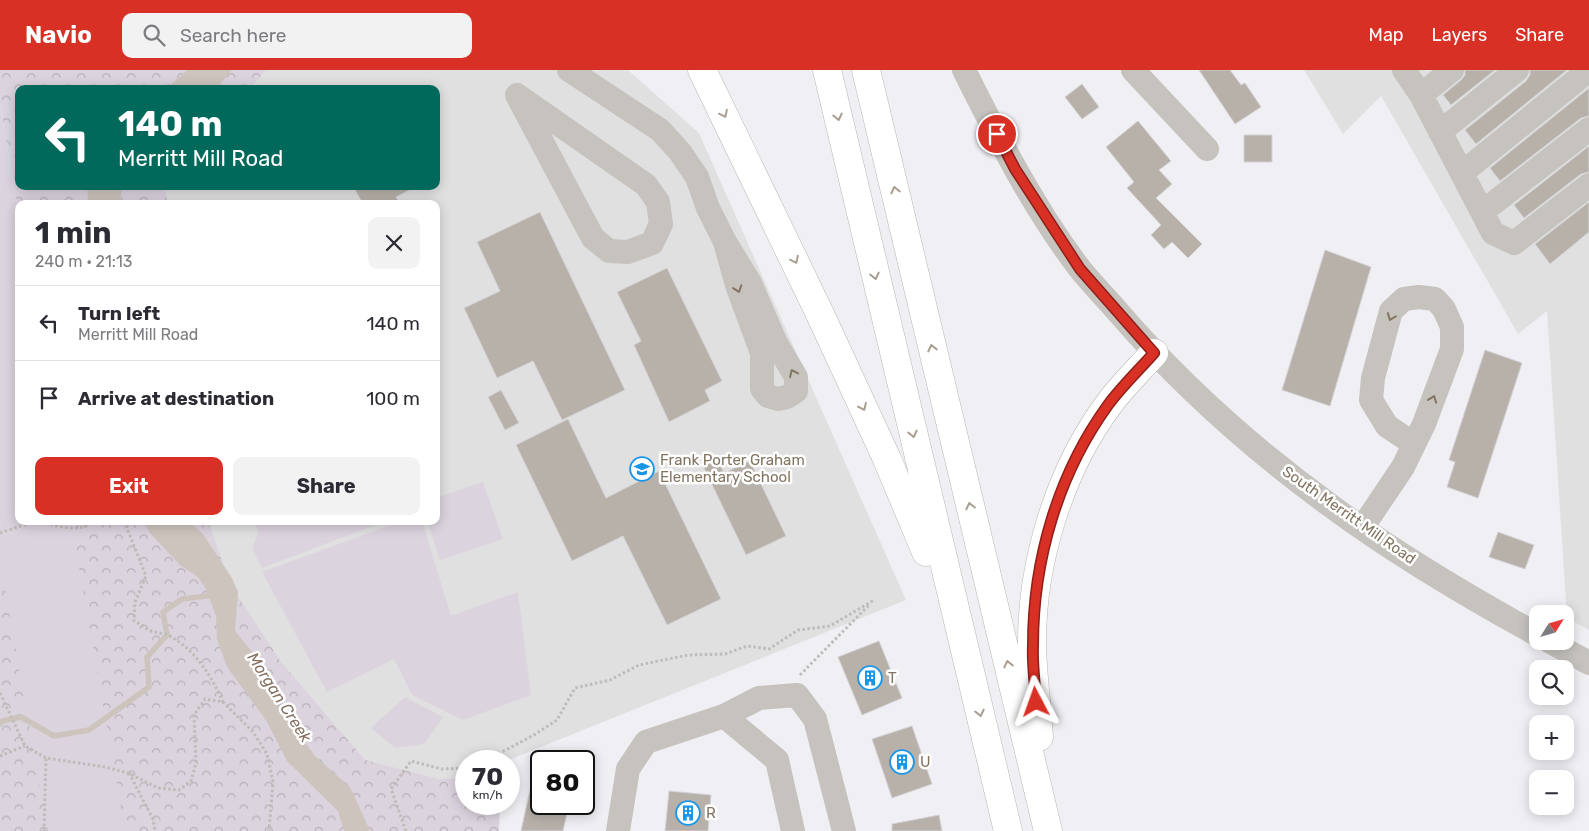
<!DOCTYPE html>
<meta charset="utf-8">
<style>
:root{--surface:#fff;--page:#f2f2f3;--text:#2b2b33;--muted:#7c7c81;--line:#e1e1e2;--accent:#d93025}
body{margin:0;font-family:Rubik,sans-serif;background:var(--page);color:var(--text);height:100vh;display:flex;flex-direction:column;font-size:19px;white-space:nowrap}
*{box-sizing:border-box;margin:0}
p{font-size:16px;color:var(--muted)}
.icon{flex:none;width:28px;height:28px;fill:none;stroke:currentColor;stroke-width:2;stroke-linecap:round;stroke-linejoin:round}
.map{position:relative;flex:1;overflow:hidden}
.panel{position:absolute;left:15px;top:130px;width:425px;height:325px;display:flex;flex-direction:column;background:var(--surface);border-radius:10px;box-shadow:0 2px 12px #0003}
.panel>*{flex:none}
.top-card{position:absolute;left:15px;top:15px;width:425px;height:105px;border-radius:10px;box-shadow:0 2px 12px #0003;background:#00695c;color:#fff;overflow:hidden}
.needle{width:32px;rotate:53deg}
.buttons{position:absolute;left:1529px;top:535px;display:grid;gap:10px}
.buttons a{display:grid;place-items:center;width:45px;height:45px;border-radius:10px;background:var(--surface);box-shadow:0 2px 12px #0003;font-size:25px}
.speed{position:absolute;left:455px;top:680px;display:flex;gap:10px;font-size:25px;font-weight:700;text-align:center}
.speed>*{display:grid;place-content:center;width:65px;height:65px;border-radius:50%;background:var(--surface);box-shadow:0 2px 12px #0003;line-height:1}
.speed small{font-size:12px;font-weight:400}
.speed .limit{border:2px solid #111;border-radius:8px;background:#fff;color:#111}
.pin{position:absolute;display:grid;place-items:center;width:42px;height:42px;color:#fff;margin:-21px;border:2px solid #fff;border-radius:50%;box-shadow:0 1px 5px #0007}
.me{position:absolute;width:55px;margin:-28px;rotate:356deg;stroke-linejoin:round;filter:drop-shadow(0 0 4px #0008)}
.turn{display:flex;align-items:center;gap:18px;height:105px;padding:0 20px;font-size:22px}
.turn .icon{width:65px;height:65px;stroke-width:2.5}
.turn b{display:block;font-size:35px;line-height:42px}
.round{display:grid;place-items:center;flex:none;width:52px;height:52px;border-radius:10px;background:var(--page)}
.head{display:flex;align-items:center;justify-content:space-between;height:85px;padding:0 20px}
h1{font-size:30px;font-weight:700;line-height:38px}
.cta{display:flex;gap:10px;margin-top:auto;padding:10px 20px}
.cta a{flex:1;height:58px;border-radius:10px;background:var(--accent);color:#fff;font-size:20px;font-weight:700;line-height:58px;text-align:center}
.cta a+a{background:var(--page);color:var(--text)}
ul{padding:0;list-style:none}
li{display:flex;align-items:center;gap:15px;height:75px;padding:0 20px;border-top:1px solid var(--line)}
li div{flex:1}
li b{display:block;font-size:19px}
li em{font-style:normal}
header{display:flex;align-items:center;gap:30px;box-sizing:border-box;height:70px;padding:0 25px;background:var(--accent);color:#fff}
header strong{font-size:24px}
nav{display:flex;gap:28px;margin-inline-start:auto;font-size:18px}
.search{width:350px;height:45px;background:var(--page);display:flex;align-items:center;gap:12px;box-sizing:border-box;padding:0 18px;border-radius:10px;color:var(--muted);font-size:19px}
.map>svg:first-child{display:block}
.built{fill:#e1e0e1}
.green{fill:#dbd3de}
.forest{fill:url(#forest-crowns)}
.water{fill:#cdc4bd}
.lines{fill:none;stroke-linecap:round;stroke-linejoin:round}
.stream{stroke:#cdc4bd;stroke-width:5.5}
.building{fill:#b7b1aa;stroke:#d3d2d5}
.highway-casing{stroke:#b9b6b1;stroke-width:29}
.path{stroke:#bebcb8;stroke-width:3;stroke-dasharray:2.5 2.5;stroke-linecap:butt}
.minor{stroke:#c6c3be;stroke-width:24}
.highway{stroke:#fff;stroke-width:28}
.oneway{stroke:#a89e90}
.oneway2{stroke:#827561}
.route-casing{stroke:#8d1f18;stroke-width:12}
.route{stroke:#d93025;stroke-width:9}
.labels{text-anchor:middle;stroke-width:5;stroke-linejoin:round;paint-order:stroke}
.poi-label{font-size:15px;fill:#827561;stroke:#fff;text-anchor:start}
.street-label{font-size:15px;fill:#827561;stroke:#fff}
.water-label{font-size:16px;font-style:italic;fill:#867262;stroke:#fff}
</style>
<header>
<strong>Navio</strong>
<div class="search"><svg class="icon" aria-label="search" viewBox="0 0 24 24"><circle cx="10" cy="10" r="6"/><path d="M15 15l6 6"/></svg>Search here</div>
<nav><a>Map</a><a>Layers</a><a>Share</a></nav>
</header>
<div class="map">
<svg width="1589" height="761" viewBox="0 0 1589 761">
<defs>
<pattern id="forest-crowns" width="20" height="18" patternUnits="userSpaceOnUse" patternTransform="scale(1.25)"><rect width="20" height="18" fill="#dbd3de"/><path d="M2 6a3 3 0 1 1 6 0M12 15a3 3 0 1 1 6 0" fill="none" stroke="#b7b0b7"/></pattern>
</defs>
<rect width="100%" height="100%" fill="#f0eff4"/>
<path class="built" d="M 157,0 L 628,0 L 699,63 L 906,530 L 506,691 L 466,691 L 466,707 L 333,761 L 146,451 L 436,451 L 436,134 L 107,134 L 111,116 L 436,116 L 436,19 L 146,19 Z
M 1304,0 L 1589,0 L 1589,560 L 1567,548 L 1547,241 L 1518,264 L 1381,26 L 1343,64 Z"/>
<path class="green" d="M 0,36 L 19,145 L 19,451 L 107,451 L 324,761 L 0,761 Z
M 483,412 L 503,469 L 440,490 L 427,451 L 436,451 L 436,428 Z
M 255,451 L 386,451 L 262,498 L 252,479 L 258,463 Z
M 402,451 L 422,451 L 451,546 L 518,522 L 531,625 L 463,650 L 412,625 L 394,589 L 327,622 L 262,502 Z
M 405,627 L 443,647 L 424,674 L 395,678 L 371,658 Z"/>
<path class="forest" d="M 0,0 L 266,0 L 255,13 L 247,19 L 19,19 L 19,116 L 166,116 L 167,134 L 19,134 L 19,145 L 0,36 Z
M 71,451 L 208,451 L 230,514 L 281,592 L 365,690 L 439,709 L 466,708 L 466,734 L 500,734 L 499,761 L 125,761 Z
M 0,491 L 48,761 L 0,761 Z"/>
<path class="water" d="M 187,0 L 232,0 L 216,19 L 166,19 Z
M 87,116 L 123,116 L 120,128 L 121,134 L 92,134 L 88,132 Z
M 142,451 L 188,451 L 203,464 L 232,508 L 238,522 L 235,561 L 257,588 L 283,642 L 315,686 L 350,717 L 370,761 L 344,761 L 338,741 L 287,691 L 266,650 L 227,597 L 217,569 L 216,546 L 206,519 L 198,507 L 180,495 L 150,463 Z"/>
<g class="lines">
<path class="stream" d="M 0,654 L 2,651 L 21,647 L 54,666 L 89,660 L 149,617 L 147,587 L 167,565 L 163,542 L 182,529 L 214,525"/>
</g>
<path class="building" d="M 1199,0 L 1230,0 L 1241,15 L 1245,13 L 1261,37 L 1235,54 Z
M 1465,0 L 1495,0 L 1451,35 L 1443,25 L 1461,10 L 1465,5 Z
M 1530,0 L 1567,0 L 1476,74 L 1465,60 L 1526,11 L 1530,5 Z
M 1082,14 L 1099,37 L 1082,49 L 1065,27 Z
M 1589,18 L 1589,46 L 1581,48 L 1500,111 L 1490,98 Z
M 1138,51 L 1171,91 L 1159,100 L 1172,114 L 1156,128 L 1202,174 L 1188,188 L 1172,172 L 1164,179 L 1151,165 L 1161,155 L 1127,118 L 1134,112 L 1106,77 Z
M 1244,65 L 1272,65 L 1272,92 L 1244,92 Z
M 1589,76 L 1589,102 L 1581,104 L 1524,148 L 1514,135 Z
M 353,116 L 417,116 L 396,127 L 400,134 L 363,134 Z
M 1589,132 L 1589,162 L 1550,194 L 1535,174 Z
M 540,142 L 625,320 L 562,350 L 533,291 L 497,308 L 464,238 L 500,221 L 477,172 Z
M 1325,180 L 1371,197 L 1330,336 L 1282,320 Z
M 667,198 L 722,311 L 705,320 L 710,331 L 669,352 L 634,275 L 641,271 L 617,222 Z
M 1485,280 L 1522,293 L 1478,428 L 1447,417 L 1455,392 L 1449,390 Z
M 501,320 L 519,353 L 505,360 L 488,327 Z
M 568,349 L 606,428 L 659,401 L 721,529 L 667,555 L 623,466 L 572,491 L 516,375 Z
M 717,388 L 724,403 L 750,391 L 786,466 L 746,485 L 703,396 Z
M 1498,462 L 1534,475 L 1525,499 L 1489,487 Z
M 879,571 L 902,628 L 862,645 L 838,587 Z
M 912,656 L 932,714 L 892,728 L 872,669 Z
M 535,697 L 541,697 L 541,734 L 569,734 L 563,761 L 521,761 Z
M 669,721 L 711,725 L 708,761 L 665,761 Z
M 939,745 L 942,761 L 892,761 L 892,754 Z"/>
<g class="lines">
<g class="highway-casing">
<path id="highway" d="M 702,0 L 820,244 L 887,389 L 926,482
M 827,0 L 1008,761
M 866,0 L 1048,761
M 1039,667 C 1037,637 1033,607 1032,577 C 1031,494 1059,401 1109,334 C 1122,316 1139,300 1154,283"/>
</g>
<path class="path" d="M 41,451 C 58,457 80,463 95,451
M 124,451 L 146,506 L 135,532 L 134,551 C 140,554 145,558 151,561 C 157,563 164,563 170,566 C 197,582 210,604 223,632
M 0,463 L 36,451
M 800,605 L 870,534
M 0,623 L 25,676 L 46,688 L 105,697 L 128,703 L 158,718 L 179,720 L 191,711 L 196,693 L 194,645 L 205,629 L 223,632 L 253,662 L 267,684 L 273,712 L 269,761
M 0,686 L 25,676
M 485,691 L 534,665 L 557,650 L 575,618 L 610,610 L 639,595 L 688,585 L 725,584 L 747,576 L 769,579 L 798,560 L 830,556 L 874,530
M 129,703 L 153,749 L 155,761
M 44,761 L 46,688
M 406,761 L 391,719 L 411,691 L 442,699 L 466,698"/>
<path class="minor" d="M 569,0 L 660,60 L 680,82 L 697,107 L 708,138 L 725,172 L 750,213 L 776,273 L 796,307 L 796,321 L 787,327 L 778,329 L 768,326 L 762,319 L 762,283 L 737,215 L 725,172
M 964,0 C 998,68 1034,139 1080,199 C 1092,214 1106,228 1118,242 C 1181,315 1254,380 1331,436 C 1396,484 1467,526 1538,565
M 1133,0 L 1207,79
M 1404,0 L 1421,25 L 1452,0
M 517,25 L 646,115 L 658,132 L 661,154 L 652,173 L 628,182 L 609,181 L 593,168 Z
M 1421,25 L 1493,163 L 1514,173 L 1589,115
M 1440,62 L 1517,0
M 1462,103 L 1589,0
M 1482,142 L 1589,59
M 1362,458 L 1403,397 L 1424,354 L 1452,279 L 1452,257 L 1444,239 L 1435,229 L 1419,227 L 1404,229 L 1391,241 L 1373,308 L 1371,330 L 1387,356 L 1414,374
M 1549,571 L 1589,593
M 618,761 L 628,699 L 646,672 L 724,646
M 793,761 L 777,690 L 724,646 L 759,628 L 797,625 L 815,649 L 844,761"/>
<use href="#highway" class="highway"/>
</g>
<defs><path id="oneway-chevron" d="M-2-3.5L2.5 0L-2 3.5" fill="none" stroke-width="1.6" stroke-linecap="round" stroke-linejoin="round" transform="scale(1.25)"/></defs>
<g class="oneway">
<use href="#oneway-chevron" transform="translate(724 44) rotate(64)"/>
<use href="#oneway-chevron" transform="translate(838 47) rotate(77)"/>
<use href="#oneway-chevron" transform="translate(895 120) rotate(-103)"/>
<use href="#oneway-chevron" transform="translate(795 190) rotate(64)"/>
<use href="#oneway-chevron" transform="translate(875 206) rotate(77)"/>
<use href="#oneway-chevron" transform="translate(932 278) rotate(-103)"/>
<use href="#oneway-chevron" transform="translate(863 337) rotate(65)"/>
<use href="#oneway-chevron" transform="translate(913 364) rotate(77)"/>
<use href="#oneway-chevron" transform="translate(970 436) rotate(-103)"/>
<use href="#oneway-chevron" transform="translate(1008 594) rotate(-103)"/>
<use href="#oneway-chevron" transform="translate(980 643) rotate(77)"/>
</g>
<g class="oneway2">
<use href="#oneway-chevron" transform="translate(738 219) rotate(71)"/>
<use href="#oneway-chevron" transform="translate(1391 247) rotate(111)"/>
<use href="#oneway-chevron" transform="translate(793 303) rotate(-115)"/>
<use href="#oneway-chevron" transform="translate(1433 329) rotate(-70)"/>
</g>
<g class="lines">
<g class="route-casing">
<path id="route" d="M 997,64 L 1015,99 L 1080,199 L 1154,283 C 1139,300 1122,316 1108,335 C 1058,404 1033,490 1033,575 C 1032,594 1035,613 1036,632"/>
</g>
<use href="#route" class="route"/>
</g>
<defs>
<g id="school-ring" transform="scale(1.25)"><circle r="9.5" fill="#fff" stroke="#1a96e9" stroke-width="1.5"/><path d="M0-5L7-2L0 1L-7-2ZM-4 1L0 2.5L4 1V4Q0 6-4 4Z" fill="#1a96e9"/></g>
<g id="building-ring" transform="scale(1.25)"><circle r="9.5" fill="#fff" stroke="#1a96e9" stroke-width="1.5"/><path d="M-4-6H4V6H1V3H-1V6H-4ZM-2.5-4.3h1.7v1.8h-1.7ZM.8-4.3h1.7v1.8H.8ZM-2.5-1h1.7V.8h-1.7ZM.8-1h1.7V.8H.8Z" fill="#1a96e9"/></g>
</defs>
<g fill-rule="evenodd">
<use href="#school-ring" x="642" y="399"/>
<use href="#building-ring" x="870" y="608"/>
<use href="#building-ring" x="902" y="692"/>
<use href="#building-ring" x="688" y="743"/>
</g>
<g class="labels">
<g class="poi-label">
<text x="660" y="395">Frank Porter Graham<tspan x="660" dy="17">Elementary School</tspan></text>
<text x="888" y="613">T</text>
<text x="920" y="697">U</text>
<text x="706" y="748">R</text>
</g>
<g class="street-label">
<text transform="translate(1349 445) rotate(35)" y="5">South Merritt Mill Road</text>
</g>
<g class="water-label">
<text transform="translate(280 627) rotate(57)" y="6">Morgan Creek</text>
</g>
</g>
</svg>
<div class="buttons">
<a><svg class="needle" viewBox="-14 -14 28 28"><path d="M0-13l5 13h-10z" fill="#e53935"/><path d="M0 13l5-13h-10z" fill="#7c7c81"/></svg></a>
<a><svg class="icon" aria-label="search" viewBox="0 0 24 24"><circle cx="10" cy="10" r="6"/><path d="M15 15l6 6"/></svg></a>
<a>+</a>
<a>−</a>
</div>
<div class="speed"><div>70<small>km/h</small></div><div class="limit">80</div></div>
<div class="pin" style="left:997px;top:64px;background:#d93025"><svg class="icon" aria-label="arrive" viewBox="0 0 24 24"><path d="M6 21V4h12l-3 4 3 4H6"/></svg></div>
<svg class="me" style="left:1036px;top:632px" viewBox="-20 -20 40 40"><path d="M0-17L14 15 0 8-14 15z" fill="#d93025" stroke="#fff" stroke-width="4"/></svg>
<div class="top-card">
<div class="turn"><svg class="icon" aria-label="left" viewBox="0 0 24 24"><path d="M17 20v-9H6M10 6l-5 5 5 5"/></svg><div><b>140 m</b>Merritt Mill Road</div></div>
</div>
<section class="panel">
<div class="head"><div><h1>1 min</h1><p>240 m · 21:13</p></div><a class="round"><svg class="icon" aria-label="close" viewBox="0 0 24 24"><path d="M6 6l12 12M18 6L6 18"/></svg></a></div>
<ul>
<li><svg class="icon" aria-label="left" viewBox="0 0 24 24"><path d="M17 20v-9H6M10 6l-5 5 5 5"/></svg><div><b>Turn left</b><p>Merritt Mill Road</p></div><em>140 m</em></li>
<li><svg class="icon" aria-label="arrive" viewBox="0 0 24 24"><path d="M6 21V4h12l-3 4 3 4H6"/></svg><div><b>Arrive at destination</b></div><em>100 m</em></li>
</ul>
<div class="cta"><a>Exit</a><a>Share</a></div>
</section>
</div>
